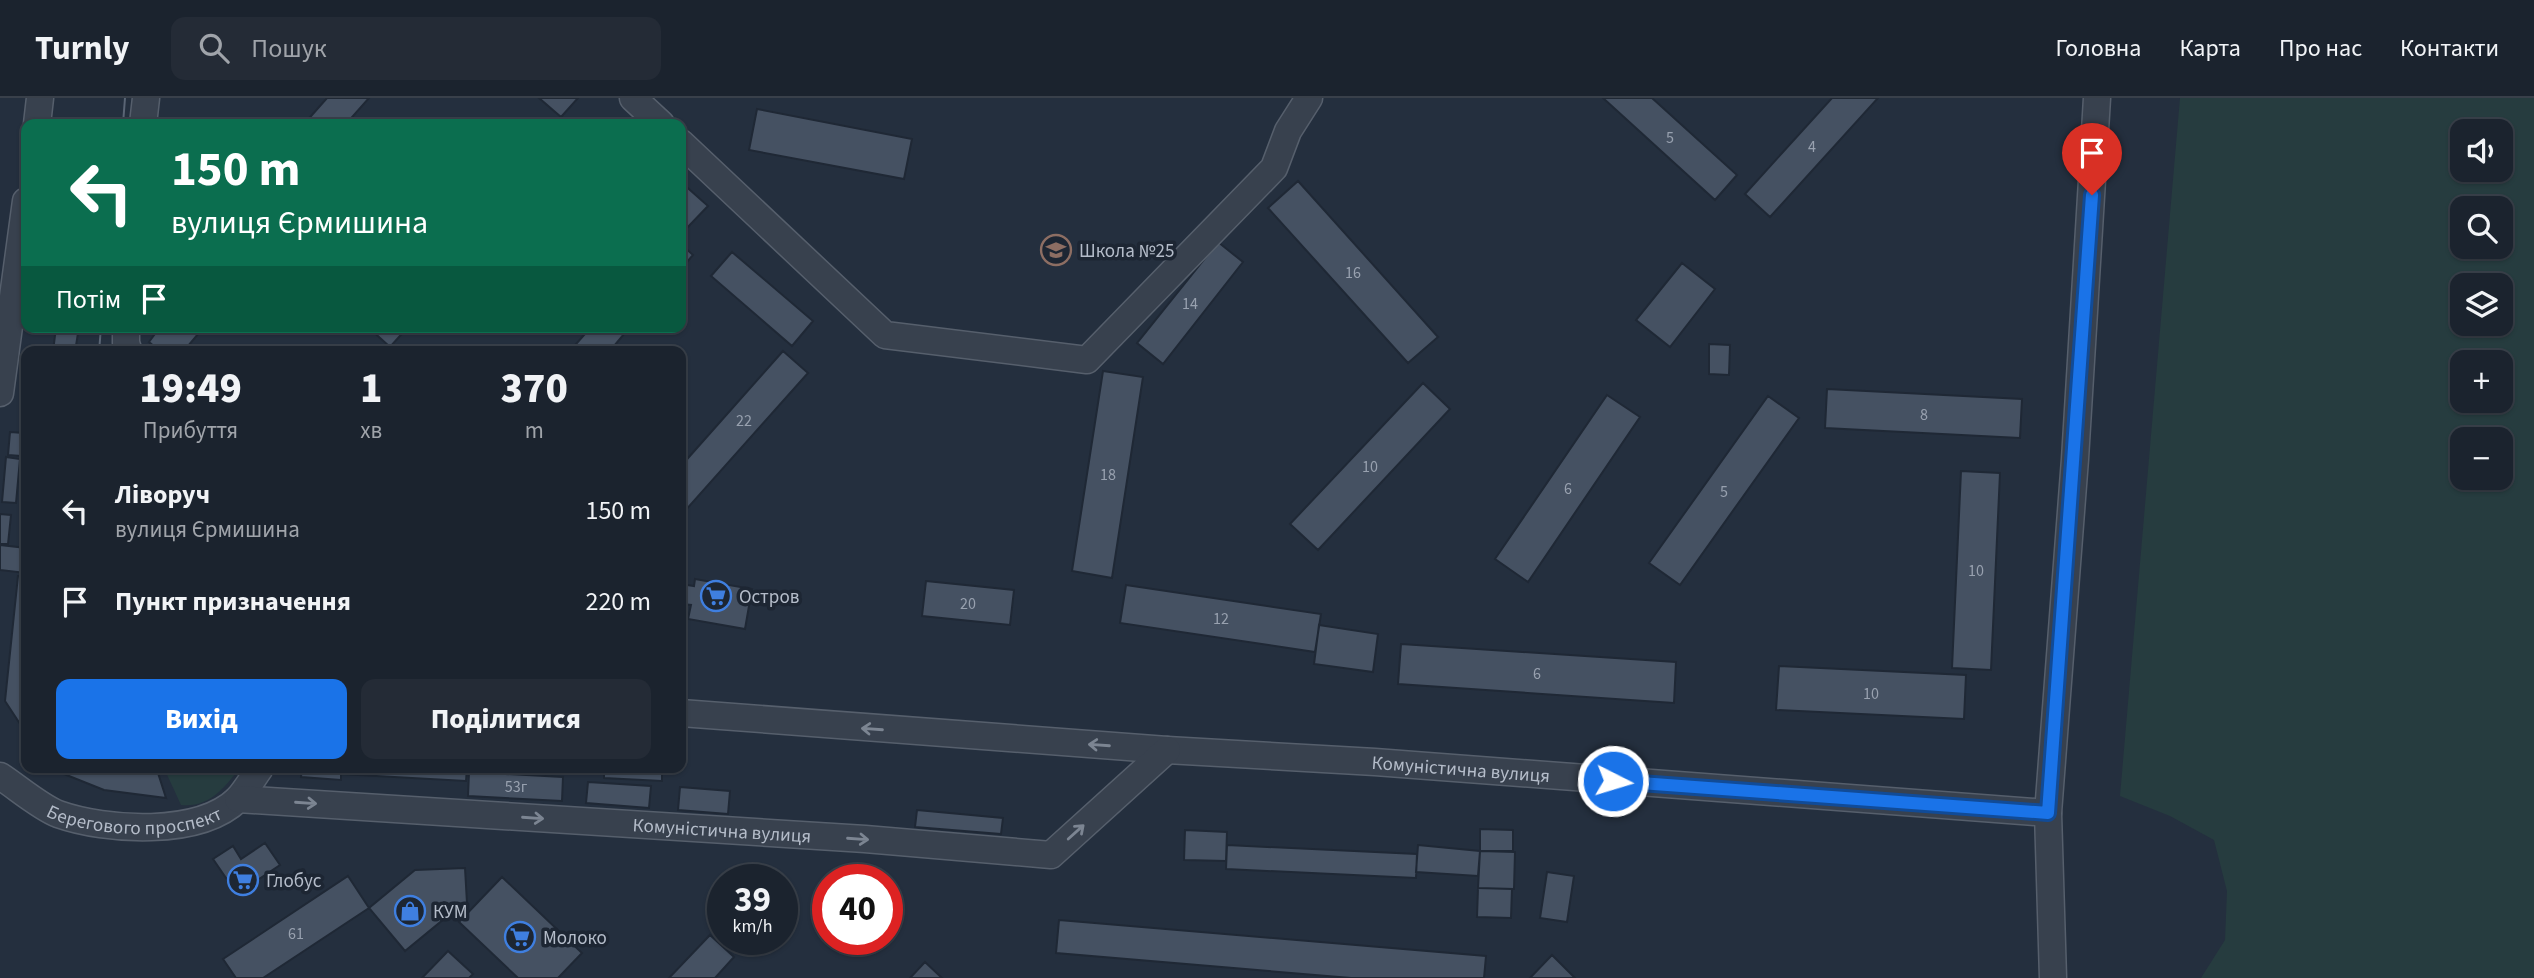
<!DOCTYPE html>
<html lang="uk">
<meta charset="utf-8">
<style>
:root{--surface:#1b232e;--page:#242b36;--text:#f1f3f6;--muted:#a0a4aa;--line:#39404a;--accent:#1a73e8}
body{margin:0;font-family:"Source Sans 3",sans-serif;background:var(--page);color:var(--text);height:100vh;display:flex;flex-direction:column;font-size:26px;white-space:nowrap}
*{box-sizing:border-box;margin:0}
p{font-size:23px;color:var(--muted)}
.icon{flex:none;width:38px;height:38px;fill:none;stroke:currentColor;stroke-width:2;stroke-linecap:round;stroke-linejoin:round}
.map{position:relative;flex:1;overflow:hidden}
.drawer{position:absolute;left:21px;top:248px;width:665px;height:427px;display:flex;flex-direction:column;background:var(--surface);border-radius:14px;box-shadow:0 2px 5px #0004,0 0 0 2px var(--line)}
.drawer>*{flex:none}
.banner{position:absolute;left:21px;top:21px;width:665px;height:214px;border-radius:14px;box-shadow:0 2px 5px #0004,0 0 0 2px var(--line);background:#0b6e4f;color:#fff;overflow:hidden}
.tools{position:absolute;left:2450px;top:21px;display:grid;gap:14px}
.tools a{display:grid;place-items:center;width:63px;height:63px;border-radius:14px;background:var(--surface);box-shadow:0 2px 5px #0004,0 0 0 2px var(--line);font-size:35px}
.speed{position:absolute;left:707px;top:766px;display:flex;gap:14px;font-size:35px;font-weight:700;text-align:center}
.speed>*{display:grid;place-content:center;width:91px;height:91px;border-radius:50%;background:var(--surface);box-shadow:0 2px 5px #0004,0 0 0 2px var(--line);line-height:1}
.speed small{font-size:18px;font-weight:400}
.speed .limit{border:10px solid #d22;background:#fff;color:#111}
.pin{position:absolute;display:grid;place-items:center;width:60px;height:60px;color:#fff;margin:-72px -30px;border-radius:50% 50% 50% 0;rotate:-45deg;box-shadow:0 0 7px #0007}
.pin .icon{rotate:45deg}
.me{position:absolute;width:77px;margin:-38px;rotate:95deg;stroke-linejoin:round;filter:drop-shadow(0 0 5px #0008)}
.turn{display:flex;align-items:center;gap:24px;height:147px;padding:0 35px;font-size:32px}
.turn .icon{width:91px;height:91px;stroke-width:2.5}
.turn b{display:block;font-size:49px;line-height:60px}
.then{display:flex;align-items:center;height:66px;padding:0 35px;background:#0003;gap:14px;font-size:26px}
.eta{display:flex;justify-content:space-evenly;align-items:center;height:119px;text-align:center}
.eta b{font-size:42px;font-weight:800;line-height:49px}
.button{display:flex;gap:14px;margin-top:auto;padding:14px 35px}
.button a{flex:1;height:80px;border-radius:14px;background:var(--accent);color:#fff;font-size:28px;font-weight:800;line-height:80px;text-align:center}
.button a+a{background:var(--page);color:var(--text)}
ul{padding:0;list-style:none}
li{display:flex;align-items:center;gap:21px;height:91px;padding:0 35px}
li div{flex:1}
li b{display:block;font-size:26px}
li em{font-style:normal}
header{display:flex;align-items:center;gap:42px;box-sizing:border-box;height:98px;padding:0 35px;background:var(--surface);border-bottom:2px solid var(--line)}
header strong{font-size:33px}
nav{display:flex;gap:38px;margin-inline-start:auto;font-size:24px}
.search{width:490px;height:63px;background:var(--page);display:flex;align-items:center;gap:18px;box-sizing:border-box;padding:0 24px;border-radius:14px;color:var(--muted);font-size:26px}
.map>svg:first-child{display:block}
.green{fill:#263c3f;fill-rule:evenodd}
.building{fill:#455162;stroke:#1f2835;stroke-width:2}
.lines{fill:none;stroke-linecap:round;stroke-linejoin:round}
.minor-casing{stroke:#565f6c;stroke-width:29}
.minor{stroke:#38414e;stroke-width:26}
.tram{stroke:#5a6575;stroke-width:2}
.oneway{stroke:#7c8592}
.route-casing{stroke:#114b97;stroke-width:18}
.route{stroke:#1a73e8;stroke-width:12}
.labels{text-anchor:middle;stroke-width:7;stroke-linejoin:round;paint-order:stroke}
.number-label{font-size:16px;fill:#98a1af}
.poi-label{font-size:19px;fill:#b4bcc9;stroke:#1d2633;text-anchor:start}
.street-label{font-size:19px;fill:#b4bcc9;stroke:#1d2633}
</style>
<header>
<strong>Turnly</strong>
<div class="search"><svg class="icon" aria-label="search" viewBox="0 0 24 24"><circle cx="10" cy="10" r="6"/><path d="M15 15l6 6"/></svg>Пошук</div>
<nav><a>Головна</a><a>Карта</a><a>Про нас</a><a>Контакти</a></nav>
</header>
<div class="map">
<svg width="2534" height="880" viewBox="0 0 2534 880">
<rect width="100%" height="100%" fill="#242f3e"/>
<path class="green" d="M 2180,0 L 2534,0 L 2534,880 L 2201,880 L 2225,842 L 2227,793 L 2214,742 L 2170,718 L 2120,698 ZM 2462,33 L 2501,33 L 2501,72 L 2462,72 ZM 2462,110 L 2501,110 L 2501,149 L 2462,149 ZM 2462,187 L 2501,187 L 2501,226 L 2462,226 ZM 2462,264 L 2501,264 L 2501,303 L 2462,303 ZM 2462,341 L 2501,341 L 2501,380 L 2462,380 Z
M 164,670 L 240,670 C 224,690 209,710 181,707 Z"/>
<path class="building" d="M 327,0 L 369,0 L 346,26 L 304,26 Z
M 539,0 L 578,0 L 561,19 Z
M 1603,0 L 1652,0 L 1737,77 L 1715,102 Z
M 1832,0 L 1878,0 L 1770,119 L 1745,96 Z
M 757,11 L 912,41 L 904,81 L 749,52 Z
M 1298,83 L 1438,239 L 1408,265 L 1268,110 Z
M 681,84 L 708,108 L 685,132 L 681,128 Z
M 1218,144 L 1243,164 L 1163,266 L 1137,245 Z
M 681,146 L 693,157 L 681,171 Z
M 732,154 L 813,223 L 792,248 L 711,178 Z
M 1682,165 L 1715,191 L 1670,249 L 1636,222 Z
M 56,229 L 79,229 L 75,254 L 53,254 Z
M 160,229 L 204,229 L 183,254 L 161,254 L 149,244 Z
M 368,229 L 408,229 L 390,249 Z
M 591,229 L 630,229 L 609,254 L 569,254 Z
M 1709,246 L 1730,247 L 1729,277 L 1709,276 Z
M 783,253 L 808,275 L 684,414 L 681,411 L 681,368 Z
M 1103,273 L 1143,279 L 1112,480 L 1072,473 Z
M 1423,285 L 1450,311 L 1318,452 L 1290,426 Z
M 1827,291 L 2022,301 L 2020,340 L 1825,330 Z
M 1607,297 L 1640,319 L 1528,484 L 1495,461 Z
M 1768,298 L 1799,320 L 1680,487 L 1649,465 Z
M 10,334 L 24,335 L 21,358 L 8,357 Z
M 6,359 L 20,361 L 16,405 L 2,404 Z
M 1961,373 L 2000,375 L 1991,572 L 1952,570 Z
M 0,416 L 11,417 L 8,446 L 0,446 Z
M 0,447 L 26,450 L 26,475 L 0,472 Z
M 18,478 L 26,479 L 26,635 L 5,603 Z
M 695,481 L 752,491 L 745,531 L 688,521 L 691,507 L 681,506 L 681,486 L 694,488 Z
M 926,483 L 1014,492 L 1010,527 L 922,518 Z
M 1126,487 L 1321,516 L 1315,554 L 1120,525 Z
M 1319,527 L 1378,536 L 1373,574 L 1314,566 Z
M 1401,546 L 1676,564 L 1674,605 L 1398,586 Z
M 1779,568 L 1966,577 L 1964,621 L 1776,612 Z
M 49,670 L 111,670 L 158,675 L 166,700 L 104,692 Z
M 302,670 L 467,670 L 466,683 L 341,676 L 341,682 L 301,679 Z
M 488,670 L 543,670 L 543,673 Z
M 553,670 L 594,670 L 594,676 L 553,673 Z
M 604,670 L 662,670 L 662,683 L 604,680 Z
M 469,674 L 563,679 L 562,703 L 468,698 Z
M 588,684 L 651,688 L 649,710 L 586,705 Z
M 680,689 L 730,693 L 728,716 L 678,712 Z
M 917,712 L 1003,720 L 1001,736 L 915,729 Z
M 1480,731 L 1513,732 L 1513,753 L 1480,753 Z
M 1185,732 L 1227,734 L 1226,763 L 1184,762 Z
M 265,745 L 280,767 L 237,796 L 213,761 L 233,748 L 241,761 Z
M 1227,747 L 1417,756 L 1416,780 L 1226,771 Z
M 1418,747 L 1480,753 L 1478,778 L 1416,774 Z
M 1480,753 L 1515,754 L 1514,791 L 1478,790 Z
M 465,770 L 467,805 L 442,806 L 450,816 L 405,853 L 369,810 L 415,772 Z
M 1547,774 L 1574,778 L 1567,824 L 1540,820 Z
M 348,778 L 369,810 L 263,880 L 236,880 L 223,861 Z
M 502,779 L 582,855 L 558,880 L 518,880 L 459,824 Z
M 1478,790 L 1512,791 L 1511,820 L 1477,819 Z
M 1059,822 L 1486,858 L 1484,880 L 1351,880 L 1056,855 Z
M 710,837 L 734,859 L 715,880 L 669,880 Z
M 448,853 L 473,876 L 469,880 L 422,880 Z
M 1552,857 L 1575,880 L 1530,880 Z
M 925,864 L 942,880 L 910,880 Z"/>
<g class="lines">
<g class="minor-casing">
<g id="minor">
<path d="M 633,0 L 661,26"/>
<path d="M 37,26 L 40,0"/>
<path d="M 143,26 L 146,0"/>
<path d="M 681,45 L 885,237 L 1087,262 L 1274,70 L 1288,33 L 1309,0"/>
<path d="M 126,229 L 126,245 L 129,254"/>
<path d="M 0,295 L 26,103"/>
<path id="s1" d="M 681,615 L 1167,652 L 1375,664 L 2048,715"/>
<path id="s2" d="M 0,678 C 17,689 40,709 58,716 C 106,733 199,739 238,701 C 246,692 253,680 260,670"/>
<path id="s3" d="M 238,701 L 865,741 L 1051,757 L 1167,652"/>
<path d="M 2053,880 L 2048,715 L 2075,361 L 2097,0"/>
</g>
</g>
<use href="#minor" class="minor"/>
<path class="tram" d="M 123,26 L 125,0
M 99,254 L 101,229"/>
</g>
<defs><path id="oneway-shaft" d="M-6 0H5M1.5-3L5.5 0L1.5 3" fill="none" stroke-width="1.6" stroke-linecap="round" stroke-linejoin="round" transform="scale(1.75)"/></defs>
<g class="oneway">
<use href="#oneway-shaft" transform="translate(872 631) rotate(-176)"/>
<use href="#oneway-shaft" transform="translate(1099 647) rotate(-176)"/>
<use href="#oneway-shaft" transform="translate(306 705) rotate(4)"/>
<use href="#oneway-shaft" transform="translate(533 720) rotate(4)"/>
<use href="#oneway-shaft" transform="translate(1076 734) rotate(-42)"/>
<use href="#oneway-shaft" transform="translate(858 741) rotate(4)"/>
</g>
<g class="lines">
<g class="route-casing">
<path id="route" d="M 1613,683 L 2048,715 L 2092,97"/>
</g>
<use href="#route" class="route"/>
</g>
<defs>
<g id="school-ring" transform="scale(1.575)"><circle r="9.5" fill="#1d2633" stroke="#8d6e63" stroke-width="1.5"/><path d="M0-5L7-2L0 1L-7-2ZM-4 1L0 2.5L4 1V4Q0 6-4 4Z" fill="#8d6e63"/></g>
<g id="supermarket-ring" transform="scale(1.575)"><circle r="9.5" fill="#1d2633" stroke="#3f7fe0" stroke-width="1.5"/><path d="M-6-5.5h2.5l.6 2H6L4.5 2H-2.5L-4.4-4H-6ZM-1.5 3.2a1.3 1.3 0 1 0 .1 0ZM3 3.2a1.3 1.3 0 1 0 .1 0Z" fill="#3f7fe0"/></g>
<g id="shop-ring" transform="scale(1.575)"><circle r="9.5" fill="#1d2633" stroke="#3f7fe0" stroke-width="1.5"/><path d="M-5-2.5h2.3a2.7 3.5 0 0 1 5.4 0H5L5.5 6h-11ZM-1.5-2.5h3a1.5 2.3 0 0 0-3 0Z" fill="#3f7fe0"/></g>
</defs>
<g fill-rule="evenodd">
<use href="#school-ring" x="1056" y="152"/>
<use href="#supermarket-ring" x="716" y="498"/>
<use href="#supermarket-ring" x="243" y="782"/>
<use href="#shop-ring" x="410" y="813"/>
<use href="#supermarket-ring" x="520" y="839"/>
</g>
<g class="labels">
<g class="number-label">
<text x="1670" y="45">5</text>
<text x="1812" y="54">4</text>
<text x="1353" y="180">16</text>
<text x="1190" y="211">14</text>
<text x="1924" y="322">8</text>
<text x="744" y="328">22</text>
<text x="1370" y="374">10</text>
<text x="1108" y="382">18</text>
<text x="1568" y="396">6</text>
<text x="1724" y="399">5</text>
<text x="1976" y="478">10</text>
<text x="968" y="511">20</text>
<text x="1221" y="526">12</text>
<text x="1537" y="581">6</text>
<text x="1871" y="601">10</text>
<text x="516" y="694">53г</text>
<text x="296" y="841">61</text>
</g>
<g class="poi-label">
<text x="1079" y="159">Школа №25</text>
<text x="739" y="505">Остров</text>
<text x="266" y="789">Глобус</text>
<text x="433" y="820">КУМ</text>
<text x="543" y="846">Молоко</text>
</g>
<g class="street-label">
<text dy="7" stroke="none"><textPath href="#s1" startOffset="782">Комуністична вулиця</textPath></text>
<text dy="7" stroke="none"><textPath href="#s2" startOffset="147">Берегового проспект</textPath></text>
<text dy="7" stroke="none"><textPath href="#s3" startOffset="485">Комуністична вулиця</textPath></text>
</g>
</g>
</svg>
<div class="tools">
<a><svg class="icon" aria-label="sound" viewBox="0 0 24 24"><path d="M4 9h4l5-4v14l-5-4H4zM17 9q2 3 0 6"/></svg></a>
<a><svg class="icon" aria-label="search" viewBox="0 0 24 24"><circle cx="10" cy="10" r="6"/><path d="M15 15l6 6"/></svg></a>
<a><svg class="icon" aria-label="layers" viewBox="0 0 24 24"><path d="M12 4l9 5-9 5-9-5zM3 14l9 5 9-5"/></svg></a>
<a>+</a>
<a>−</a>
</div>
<div class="speed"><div>39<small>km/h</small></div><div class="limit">40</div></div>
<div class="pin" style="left:2092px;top:97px;background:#d93025"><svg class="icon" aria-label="arrive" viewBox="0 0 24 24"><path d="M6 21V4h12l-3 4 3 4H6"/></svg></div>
<svg class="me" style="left:1613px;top:683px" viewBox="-20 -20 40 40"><circle r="17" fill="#1a73e8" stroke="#fff" stroke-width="3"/><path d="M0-11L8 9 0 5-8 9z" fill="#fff"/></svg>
<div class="banner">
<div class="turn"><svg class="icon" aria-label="left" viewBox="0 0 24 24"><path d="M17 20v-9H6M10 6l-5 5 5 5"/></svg><div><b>150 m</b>вулиця Єрмишина</div></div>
<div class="then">Потім<svg class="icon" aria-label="arrive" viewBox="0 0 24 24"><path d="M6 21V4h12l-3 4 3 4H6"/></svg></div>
</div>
<section class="drawer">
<div class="eta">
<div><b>19:49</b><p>Прибуття</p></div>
<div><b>1</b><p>хв</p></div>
<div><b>370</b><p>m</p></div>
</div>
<ul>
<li><svg class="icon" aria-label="left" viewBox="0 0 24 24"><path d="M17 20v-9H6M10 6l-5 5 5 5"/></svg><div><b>Ліворуч</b><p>вулиця Єрмишина</p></div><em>150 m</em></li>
<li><svg class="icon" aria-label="arrive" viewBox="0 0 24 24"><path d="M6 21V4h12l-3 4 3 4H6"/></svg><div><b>Пункт призначення</b></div><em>220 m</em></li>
</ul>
<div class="button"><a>Вихід</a><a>Поділитися</a></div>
</section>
</div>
